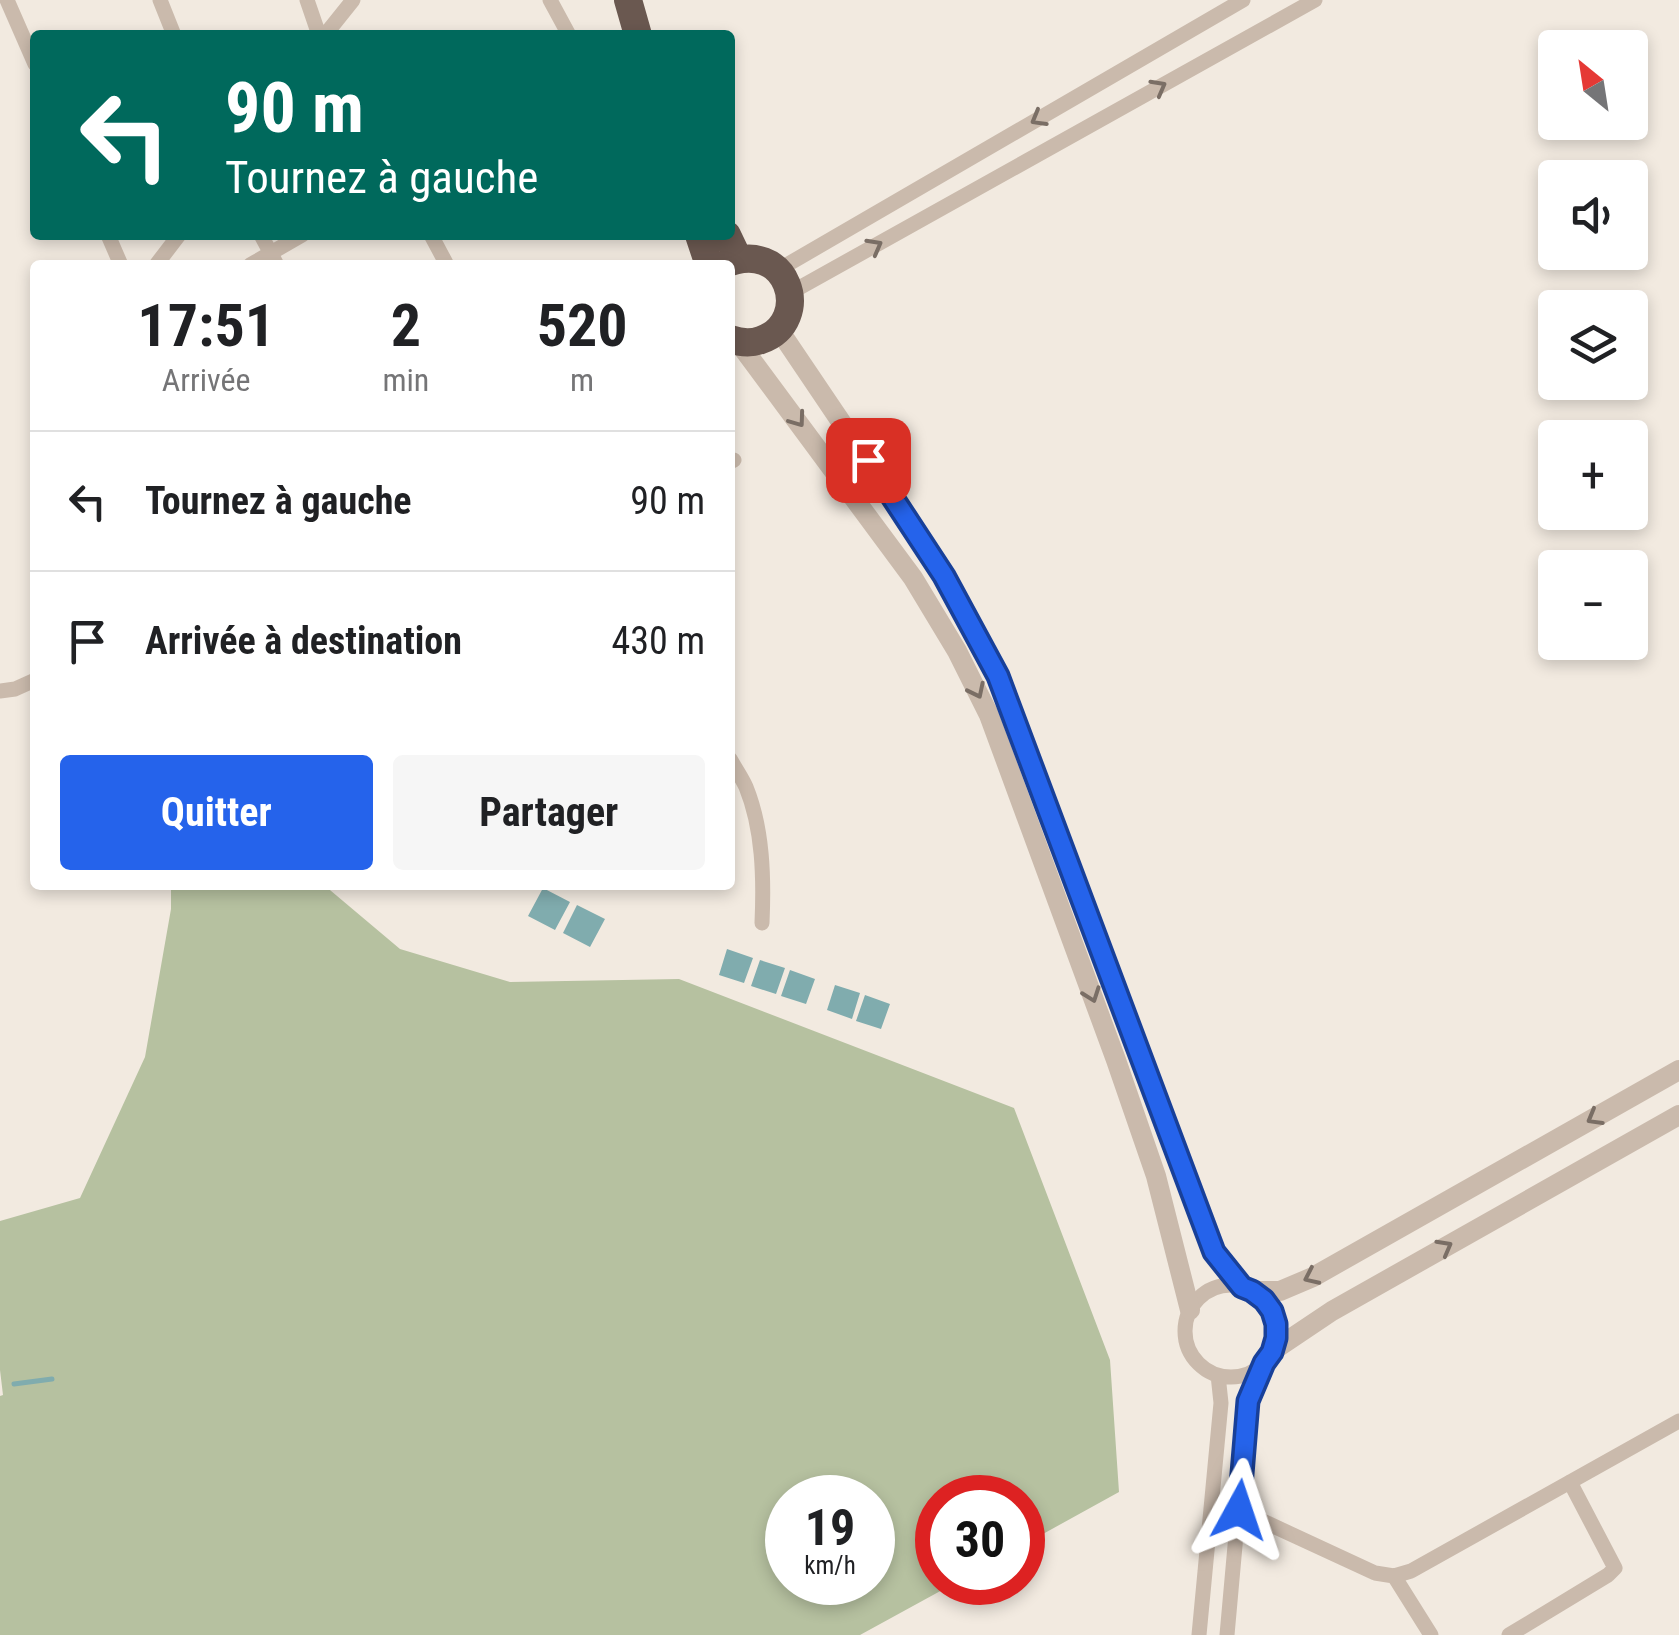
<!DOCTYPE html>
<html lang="fr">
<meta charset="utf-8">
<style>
:root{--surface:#fff;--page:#f6f6f6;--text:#202124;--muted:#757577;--line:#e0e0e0;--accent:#2563eb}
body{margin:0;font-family:"Roboto Condensed",sans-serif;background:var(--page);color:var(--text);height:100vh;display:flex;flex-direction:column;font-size:38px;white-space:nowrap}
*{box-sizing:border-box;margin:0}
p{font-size:32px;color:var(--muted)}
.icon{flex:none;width:55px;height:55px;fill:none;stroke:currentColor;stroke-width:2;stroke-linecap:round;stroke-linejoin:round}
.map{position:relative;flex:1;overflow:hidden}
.side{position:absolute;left:30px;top:260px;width:705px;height:630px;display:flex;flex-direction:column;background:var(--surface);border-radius:10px;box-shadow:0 5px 15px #0003}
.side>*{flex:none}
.banner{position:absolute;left:30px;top:30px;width:705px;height:210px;border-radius:10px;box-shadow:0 5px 15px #0003;background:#00695c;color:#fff;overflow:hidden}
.needle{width:65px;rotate:330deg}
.fabs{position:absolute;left:1538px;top:30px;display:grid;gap:20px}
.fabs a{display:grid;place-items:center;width:110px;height:110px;border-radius:10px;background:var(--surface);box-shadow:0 5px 15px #0003;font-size:50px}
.speed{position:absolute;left:765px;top:1475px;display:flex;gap:20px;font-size:50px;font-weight:700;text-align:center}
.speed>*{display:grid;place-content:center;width:130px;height:130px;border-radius:50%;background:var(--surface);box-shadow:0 5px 15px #0003;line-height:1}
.speed small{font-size:25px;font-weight:400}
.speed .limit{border:15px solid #d22;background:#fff;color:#111}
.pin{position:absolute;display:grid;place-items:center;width:85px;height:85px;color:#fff;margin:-42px;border-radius:20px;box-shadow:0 5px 15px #0006}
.me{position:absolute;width:110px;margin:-55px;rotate:5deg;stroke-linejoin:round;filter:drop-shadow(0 0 8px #0008)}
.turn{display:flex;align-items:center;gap:35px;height:210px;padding:0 30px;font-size:45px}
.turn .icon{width:130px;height:130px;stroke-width:2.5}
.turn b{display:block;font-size:70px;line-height:85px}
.eta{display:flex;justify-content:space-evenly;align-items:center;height:170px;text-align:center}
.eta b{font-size:60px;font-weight:700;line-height:70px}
.button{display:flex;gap:20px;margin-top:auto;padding:20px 30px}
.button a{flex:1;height:115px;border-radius:10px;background:var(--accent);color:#fff;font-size:40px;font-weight:700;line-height:115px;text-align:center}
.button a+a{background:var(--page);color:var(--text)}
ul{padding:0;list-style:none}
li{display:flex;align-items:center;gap:30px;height:140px;padding:0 30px;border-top:2px solid var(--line)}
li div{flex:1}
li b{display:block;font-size:38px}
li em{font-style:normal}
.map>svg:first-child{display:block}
.green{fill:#b6c1a0;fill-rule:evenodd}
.water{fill:#80acae}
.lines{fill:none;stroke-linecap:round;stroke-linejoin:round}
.stream{stroke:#80acae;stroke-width:5}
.minor{stroke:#cabaac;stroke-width:15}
.tertiary{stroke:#cabaac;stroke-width:20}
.trunk{stroke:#6a5850;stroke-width:28}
.oneway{stroke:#7a6e65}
.route-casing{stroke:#184099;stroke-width:25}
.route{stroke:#2563eb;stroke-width:18}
</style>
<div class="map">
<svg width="1679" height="1635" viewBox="0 0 1679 1635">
<rect width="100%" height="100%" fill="#f2eae0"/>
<path class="green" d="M 171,885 L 324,885 L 400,949 L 510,982 L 679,979 L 1014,1108 L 1110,1360 L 1119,1492 L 1023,1545 L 1022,1498 L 938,1498 L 938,1582 L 955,1583 L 860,1635 L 0,1635 L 0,1396 L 3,1395 L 0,1370 L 0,1221 L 80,1198 L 145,1057 L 171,909 ZM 788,1498 L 872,1498 L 872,1582 L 788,1582 Z"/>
<path class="water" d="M 543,888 L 570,902 L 555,930 L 528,916 Z
M 577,905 L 605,919 L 590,947 L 563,933 Z
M 727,949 L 753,958 L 744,983 L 719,975 Z
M 760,960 L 785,968 L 776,994 L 751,986 Z
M 790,970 L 815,979 L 806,1004 L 781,996 Z
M 835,985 L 860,993 L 852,1019 L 827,1010 Z
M 865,995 L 890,1004 L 881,1029 L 856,1021 Z"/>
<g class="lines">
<path class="stream" d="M 14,1384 L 52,1379"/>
<path class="minor" d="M 7,0 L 35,64
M 160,0 L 174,35
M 307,0 L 319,35
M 550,0 L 569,35
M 325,35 L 353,0
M 108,235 L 121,265
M 261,235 L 277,265
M 431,235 L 447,265
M 156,265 L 179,235
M 250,265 L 302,235
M 778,270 L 1243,0
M 790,293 L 1315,0
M 730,462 L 734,460
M 0,691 L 15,689 L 35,680
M 730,759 C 735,768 742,778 746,787 C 763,829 764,878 762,923
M1185 1331a46 46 0 1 1 92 0a46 46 0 1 1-92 0Z
M 1239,1510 L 1375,1573 L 1394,1576 L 1411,1571 L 1679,1421
M 1394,1576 L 1431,1635
M 1199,1635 L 1221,1403 L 1218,1375
M 1227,1635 L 1248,1401 L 1264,1363
M 1509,1635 L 1608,1575 L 1615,1568 L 1570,1482"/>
<path class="tertiary" d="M 779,330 L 945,576 L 998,676 L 1213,1251 L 1243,1287
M 739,343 L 913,578 L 957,651 L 989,715 L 1116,1060 L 1156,1176 L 1190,1310
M 1252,1291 L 1280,1291 L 1313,1277 L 1679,1070
M 1271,1352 L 1332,1311 L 1679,1115"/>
<path class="trunk" d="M 628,0 L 638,35
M 699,235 L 709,265
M 727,235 L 738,258
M 723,265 C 788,235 815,321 761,340 C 750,344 741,343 730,339"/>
</g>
<defs><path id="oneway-chevron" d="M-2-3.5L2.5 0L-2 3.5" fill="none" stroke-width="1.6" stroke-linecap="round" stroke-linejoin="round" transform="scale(2.5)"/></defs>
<g class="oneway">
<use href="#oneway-chevron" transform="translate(1159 87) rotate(-29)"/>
<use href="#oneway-chevron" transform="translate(1038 119) rotate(150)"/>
<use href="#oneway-chevron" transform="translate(875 246) rotate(-29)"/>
<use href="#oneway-chevron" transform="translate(798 420) rotate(54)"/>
<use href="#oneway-chevron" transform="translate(977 691) rotate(64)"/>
<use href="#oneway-chevron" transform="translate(1092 995) rotate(70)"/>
<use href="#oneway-chevron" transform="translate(1594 1118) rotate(150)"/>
<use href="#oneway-chevron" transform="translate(1445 1247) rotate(-29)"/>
<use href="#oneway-chevron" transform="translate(1311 1277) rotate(155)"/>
</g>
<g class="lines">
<g class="route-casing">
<path id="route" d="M 868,460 L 944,576 L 998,676 L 1214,1252 L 1242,1287 L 1252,1291 L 1264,1300 L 1272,1311 L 1276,1324 L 1276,1338 L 1272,1352 L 1264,1363 L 1248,1401 L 1239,1510"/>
</g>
<use href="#route" class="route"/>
</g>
</svg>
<div class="fabs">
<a><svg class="needle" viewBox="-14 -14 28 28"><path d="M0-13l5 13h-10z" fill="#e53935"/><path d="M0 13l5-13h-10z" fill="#757577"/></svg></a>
<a><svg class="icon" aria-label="sound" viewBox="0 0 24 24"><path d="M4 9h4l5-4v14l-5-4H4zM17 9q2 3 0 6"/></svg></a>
<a><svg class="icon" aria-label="layers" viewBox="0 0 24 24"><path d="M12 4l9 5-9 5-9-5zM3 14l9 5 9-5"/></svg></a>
<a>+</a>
<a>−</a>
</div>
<div class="speed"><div>19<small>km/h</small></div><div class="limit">30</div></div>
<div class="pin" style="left:868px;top:460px;background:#d93025"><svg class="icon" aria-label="arrive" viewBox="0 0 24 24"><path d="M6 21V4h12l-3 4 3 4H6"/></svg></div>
<svg class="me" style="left:1239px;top:1510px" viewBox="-20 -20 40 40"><path d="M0-17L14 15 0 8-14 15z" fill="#2563eb" stroke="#fff" stroke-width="4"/></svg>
<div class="banner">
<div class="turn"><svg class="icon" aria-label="left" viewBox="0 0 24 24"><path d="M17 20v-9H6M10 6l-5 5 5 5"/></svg><div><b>90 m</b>Tournez à gauche</div></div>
</div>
<section class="side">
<div class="eta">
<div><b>17:51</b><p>Arrivée</p></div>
<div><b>2</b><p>min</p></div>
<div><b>520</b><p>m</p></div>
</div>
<ul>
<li><svg class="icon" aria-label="left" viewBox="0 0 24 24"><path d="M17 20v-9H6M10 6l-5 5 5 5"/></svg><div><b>Tournez à gauche</b></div><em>90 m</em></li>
<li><svg class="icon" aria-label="arrive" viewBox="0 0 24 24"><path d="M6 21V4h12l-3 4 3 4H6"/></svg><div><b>Arrivée à destination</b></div><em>430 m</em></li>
</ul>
<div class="button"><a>Quitter</a><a>Partager</a></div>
</section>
</div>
